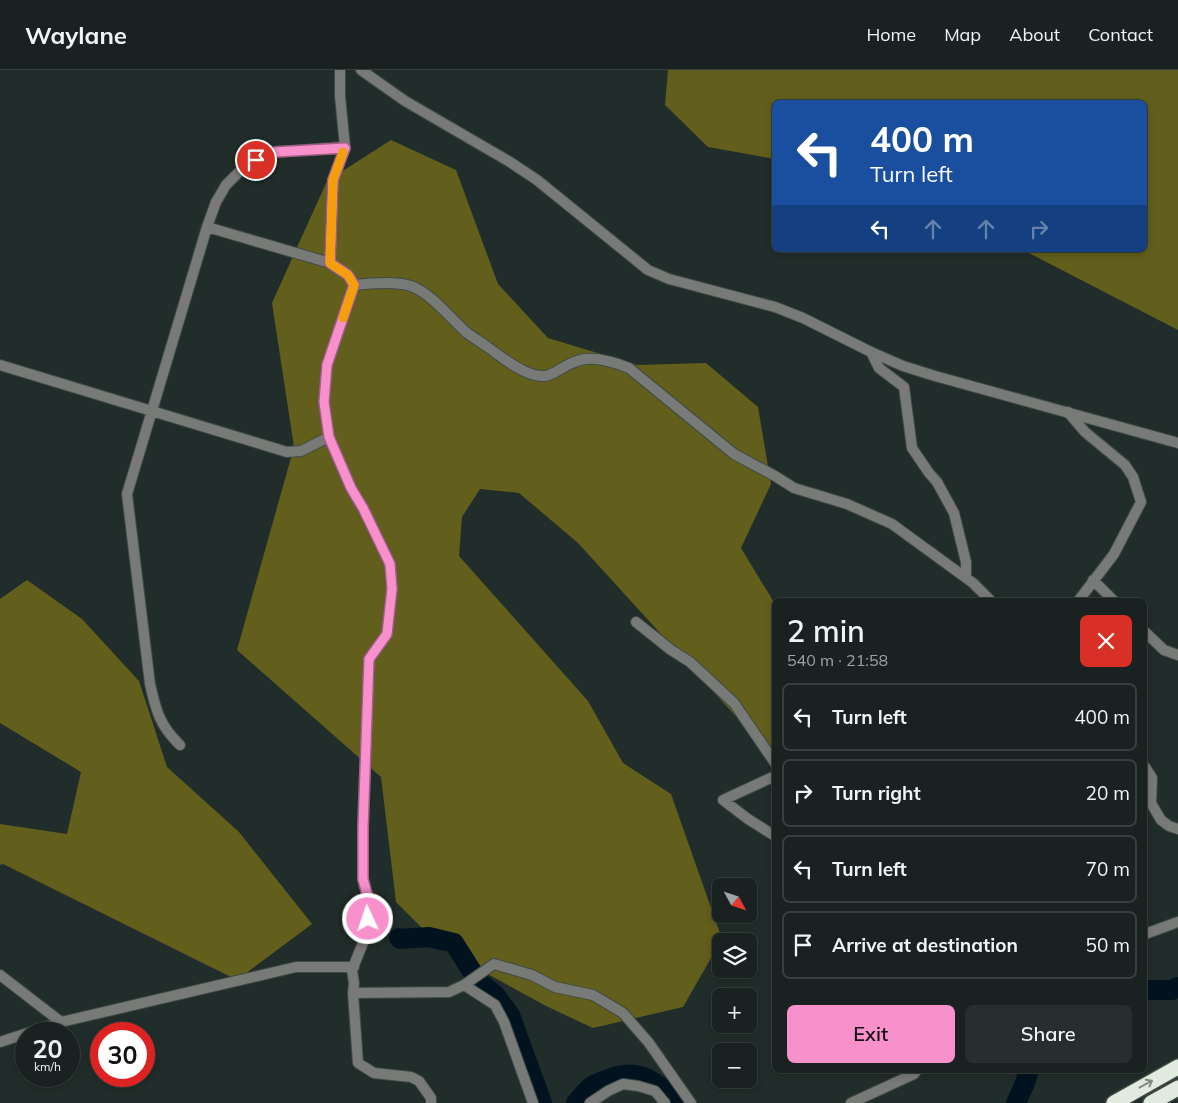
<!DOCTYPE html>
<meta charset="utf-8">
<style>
:root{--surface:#192220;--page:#262f2d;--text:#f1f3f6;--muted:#9fa4a5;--line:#373f3e;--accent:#f890cc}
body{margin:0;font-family:Mulish,sans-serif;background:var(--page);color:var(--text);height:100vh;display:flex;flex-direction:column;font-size:19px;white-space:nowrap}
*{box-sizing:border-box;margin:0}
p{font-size:16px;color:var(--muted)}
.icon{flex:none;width:28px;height:28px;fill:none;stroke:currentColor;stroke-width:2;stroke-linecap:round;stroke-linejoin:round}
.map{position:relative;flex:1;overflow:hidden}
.side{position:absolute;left:772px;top:528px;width:375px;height:475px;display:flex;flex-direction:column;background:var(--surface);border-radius:8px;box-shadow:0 2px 8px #0003,0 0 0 1px var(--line)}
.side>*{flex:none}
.banner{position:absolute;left:772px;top:30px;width:375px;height:152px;border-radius:8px;box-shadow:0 2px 8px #0003,0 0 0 1px var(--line);background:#1a4fa0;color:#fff;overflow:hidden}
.needle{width:32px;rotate:130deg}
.fabs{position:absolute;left:712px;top:808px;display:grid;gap:10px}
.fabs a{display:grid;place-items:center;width:45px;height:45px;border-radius:8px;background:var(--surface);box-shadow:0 2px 8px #0003,0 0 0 1px var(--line);font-size:25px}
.speed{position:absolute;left:15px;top:952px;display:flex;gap:10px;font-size:25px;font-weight:700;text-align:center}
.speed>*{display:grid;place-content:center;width:65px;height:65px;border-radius:50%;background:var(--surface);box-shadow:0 2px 8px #0003,0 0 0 1px var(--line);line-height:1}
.speed small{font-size:12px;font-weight:400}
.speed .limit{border:8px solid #d22;background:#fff;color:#111}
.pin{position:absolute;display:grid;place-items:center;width:42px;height:42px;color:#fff;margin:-21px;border:2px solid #fff;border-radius:50%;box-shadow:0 1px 5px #0007}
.me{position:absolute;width:55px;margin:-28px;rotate:357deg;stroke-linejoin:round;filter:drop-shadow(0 0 4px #0008)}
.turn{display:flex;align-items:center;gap:18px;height:105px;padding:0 15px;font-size:22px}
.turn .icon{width:65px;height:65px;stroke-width:2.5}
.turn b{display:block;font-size:35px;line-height:42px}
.lanes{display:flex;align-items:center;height:48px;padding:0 15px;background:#0003;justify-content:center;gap:25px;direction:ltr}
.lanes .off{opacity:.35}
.round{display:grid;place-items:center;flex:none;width:52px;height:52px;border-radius:8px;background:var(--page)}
.summary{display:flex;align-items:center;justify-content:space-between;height:85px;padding:0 15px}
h1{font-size:30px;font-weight:600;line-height:38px}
.primary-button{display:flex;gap:10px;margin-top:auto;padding:10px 15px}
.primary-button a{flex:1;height:58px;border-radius:8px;background:var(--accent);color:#111;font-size:20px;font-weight:600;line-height:58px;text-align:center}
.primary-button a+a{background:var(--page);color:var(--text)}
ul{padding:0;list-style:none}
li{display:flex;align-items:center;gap:15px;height:68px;margin:0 10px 8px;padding:0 5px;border:2px solid var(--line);border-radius:8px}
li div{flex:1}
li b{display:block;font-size:19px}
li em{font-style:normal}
header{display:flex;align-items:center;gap:30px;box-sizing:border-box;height:70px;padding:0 25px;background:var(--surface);border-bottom:1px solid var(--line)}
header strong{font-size:24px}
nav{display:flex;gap:28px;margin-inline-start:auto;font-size:18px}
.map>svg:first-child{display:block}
.forest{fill:#625e1b}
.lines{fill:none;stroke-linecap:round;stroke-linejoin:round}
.river{stroke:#02121e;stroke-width:20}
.minor-casing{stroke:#404b48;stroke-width:12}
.tertiary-casing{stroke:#404b48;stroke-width:12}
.motorway-casing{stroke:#404b48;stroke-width:18}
.minor{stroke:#777a76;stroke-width:10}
.tertiary{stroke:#777a76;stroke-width:10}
.motorway{stroke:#e2ebe0;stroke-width:15}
.oneway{stroke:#838a84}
.route-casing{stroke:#a15e85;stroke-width:12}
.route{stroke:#f890cc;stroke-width:9}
.slow{stroke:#f59e0b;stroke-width:9}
</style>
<header>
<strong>Waylane</strong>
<nav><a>Home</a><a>Map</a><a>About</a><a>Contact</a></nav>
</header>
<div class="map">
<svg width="1178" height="1033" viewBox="0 0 1178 1033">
<rect width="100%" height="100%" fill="#212d2a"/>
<path class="forest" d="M 668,0 L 1178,0 L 1178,260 L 1023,180 L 1145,180 L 1145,32 L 775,32 L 775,89 L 708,77 L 665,35 Z
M 391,70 L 456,100 L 498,214 L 548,268 L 637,295 L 706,293 L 758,337 L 771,414 L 741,478 L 775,534 L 775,692 L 761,674 L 578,473 L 519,423 L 480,419 L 462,447 L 459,486 L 588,631 L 623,693 L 671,724 L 722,869 L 683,937 L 593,958 L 546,936 L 444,880 L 396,832 L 381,707 L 237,580 L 294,377 L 272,233 L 327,111 Z
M 27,510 L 82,549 L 139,611 L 167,697 L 239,762 L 312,854 L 237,910 L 3,794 L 0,795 L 0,754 L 67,764 L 81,702 L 0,653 L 0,529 Z"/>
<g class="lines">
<path class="river" d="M 399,868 L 400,869 L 429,867 L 454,873 L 478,911 L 495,925 L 510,945 L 542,1033
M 1145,920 L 1172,920 L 1178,917
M 576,1033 C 581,1028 586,1020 592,1016 C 596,1013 601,1012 606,1010 C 637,996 656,1010 677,1033
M 1016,1033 L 1025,1013 L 1029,1000"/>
<g class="minor-casing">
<path id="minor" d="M 340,0 L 340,26 L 345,77 L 333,110 L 330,193 L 348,205 L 354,215
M 207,157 L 330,193
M 354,215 L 327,295 L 324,332 L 329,367 L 351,418 L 363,438 L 390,494 L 392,519 L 387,564 L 369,589 L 363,758 L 363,809 L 369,835 L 367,863 L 352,900 L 354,913 L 353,923 L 358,993 L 374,1003 L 411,1007 L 419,1011 L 431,1028 L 431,1033
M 354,215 C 371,213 395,211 411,216 C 431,223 451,249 467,263 C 474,268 482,273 489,278 C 500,286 511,295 524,301 C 552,314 553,299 577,291 C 593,285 614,292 629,298 L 734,384 L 775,406 L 794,418 L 847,434 L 892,454 L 973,513 L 990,530
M 871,282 L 879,298 L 904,317 L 912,378 L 929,403 L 937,412 L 954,443 L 966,492 L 966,507
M 0,295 L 287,382 L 301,381 L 329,367
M 1068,342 L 1085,362 L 1125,395 L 1133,407 L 1141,432 L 1114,484 L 1079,530
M 1093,510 L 1113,530
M 636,552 L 671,580 L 690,592 L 734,633 L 775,693
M 1145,562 L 1164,580 L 1178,585
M 180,675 C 160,656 156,641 150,614 L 127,424 L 207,157 L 216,132 L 226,115 L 239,102 L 256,90 L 275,82 L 345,77
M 1145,697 L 1152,708 L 1151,733 L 1161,750 L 1169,756 L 1178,759
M 775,706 L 723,730 L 748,749 L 775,766
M 1145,864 L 1178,852
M 0,905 L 61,952
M 464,915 L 494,894 L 532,905 L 555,917 L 593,925 L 623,943 L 649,973 L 691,1033
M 353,923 L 449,922 L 464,915 L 495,935 L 504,952 L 533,1033
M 0,972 L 61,952 L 296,897 L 354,897
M 590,1033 L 608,1021 L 623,1014 L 638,1016 L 655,1021 L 665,1033
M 851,1033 L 914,1004 L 917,1000"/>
</g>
<g class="tertiary-casing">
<path id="tertiary" d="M 361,0 L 405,31 L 510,92 L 537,110 L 648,200 L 669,209 L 775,237 L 803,248 L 871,282 L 903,296 L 935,306 L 1178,373"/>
</g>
<g class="motorway-casing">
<path id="motorway" d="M 1114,1033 L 1178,997
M 1151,1033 L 1178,1018"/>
</g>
<use href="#minor" class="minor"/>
<use href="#tertiary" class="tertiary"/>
<use href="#motorway" class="motorway"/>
</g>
<defs><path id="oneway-shaft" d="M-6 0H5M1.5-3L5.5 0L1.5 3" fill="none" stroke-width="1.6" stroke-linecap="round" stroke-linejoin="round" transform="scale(1.25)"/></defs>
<use class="oneway" href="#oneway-shaft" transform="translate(1146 1014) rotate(-29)"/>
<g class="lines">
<g class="route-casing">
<path id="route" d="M 256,90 L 275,82 L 345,78 L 333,110 L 330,193 L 348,205 L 354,215 L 327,295 L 324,332 L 329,367 L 351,418 L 363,438 L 390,494 L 392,519 L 387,564 L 369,589 L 363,758 L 363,809 L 370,835 L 368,849"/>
</g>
<use href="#route" class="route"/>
<path class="slow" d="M 343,248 L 354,215 L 348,205 L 330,193 L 333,110 L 343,82"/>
</g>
</svg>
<div class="fabs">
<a><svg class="needle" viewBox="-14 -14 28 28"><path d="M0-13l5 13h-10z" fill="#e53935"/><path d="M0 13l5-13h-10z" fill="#9fa4a5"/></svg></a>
<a><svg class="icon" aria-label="layers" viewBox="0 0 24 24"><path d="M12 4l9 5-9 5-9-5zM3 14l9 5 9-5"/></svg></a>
<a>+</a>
<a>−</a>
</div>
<div class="speed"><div>20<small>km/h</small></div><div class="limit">30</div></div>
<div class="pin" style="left:256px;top:90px;background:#d93025"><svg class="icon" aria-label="arrive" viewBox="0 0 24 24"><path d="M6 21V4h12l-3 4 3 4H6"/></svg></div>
<svg class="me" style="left:368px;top:849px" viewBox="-20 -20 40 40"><circle r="17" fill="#f890cc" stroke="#fff" stroke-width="3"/><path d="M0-11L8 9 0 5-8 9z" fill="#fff"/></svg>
<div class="banner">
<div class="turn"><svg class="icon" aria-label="left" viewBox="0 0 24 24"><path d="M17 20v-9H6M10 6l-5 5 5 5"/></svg><div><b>400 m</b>Turn left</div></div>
<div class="lanes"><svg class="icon" aria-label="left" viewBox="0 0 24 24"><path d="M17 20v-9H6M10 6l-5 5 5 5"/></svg><svg class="icon off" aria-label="ahead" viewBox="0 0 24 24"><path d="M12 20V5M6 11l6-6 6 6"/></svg><svg class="icon off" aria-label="ahead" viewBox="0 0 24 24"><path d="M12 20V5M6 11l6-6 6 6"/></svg><svg class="icon off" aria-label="right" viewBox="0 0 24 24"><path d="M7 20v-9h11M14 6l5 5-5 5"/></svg></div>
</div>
<section class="side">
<div class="summary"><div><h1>2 min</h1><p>540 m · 21:58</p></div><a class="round" style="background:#d93025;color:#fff"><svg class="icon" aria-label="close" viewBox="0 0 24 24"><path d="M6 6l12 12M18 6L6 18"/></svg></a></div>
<ul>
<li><svg class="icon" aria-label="left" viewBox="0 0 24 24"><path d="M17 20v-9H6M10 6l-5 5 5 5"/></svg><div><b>Turn left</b></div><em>400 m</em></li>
<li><svg class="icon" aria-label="right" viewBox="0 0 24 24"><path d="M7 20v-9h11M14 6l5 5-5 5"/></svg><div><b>Turn right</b></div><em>20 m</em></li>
<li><svg class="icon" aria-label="left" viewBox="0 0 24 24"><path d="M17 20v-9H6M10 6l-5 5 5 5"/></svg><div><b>Turn left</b></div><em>70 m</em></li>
<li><svg class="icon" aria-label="arrive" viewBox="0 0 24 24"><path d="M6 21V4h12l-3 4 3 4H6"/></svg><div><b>Arrive at destination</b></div><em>50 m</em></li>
</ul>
<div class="primary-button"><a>Exit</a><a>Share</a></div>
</section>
</div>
